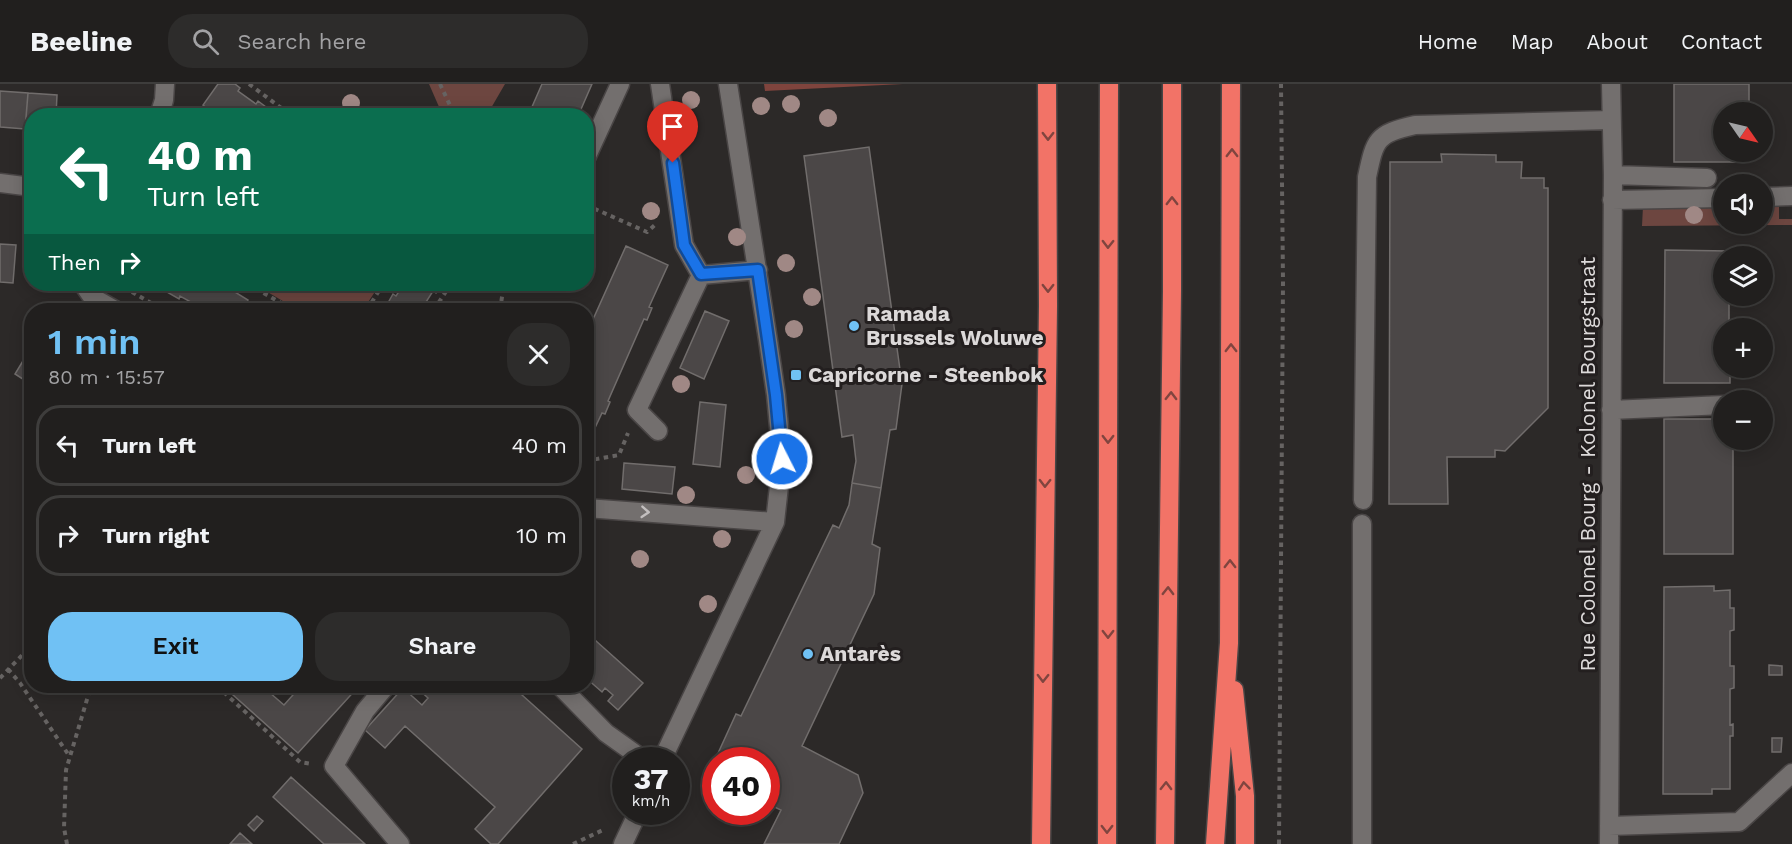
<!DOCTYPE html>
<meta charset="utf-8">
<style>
:root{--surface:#211f1e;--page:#2d2c2b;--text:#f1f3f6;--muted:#a2a2a4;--line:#3e3d3c;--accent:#70c1f4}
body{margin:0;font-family:"Work Sans",sans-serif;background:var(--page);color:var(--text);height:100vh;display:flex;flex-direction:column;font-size:22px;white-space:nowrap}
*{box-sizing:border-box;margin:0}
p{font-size:20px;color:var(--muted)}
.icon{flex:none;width:33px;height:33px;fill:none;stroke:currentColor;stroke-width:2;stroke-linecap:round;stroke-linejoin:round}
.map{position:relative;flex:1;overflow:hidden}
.details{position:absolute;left:24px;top:219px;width:570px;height:390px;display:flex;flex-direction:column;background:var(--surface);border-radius:24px;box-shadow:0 3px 15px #0003,0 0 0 2px var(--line)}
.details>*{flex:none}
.top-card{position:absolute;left:24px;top:24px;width:570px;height:183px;border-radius:24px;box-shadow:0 3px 15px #0003,0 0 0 2px var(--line);background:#0b6e4f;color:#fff;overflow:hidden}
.needle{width:39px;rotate:124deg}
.controls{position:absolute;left:1713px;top:18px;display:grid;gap:12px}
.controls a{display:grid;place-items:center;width:60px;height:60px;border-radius:50%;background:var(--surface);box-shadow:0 3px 15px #0003,0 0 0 2px var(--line);font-size:30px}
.speed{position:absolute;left:612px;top:663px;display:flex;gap:12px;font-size:30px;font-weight:700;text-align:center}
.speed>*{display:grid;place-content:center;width:78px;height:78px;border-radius:50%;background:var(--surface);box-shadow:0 3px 15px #0003,0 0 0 2px var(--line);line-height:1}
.speed small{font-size:15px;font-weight:400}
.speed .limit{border:9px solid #d22;background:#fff;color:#111}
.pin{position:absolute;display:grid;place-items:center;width:51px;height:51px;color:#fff;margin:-62px -26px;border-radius:50% 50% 50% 0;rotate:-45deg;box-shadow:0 0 6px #0007}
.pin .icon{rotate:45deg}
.me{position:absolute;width:66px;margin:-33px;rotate:355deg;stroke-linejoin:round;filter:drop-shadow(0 0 4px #0008)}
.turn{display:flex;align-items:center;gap:21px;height:126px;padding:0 24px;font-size:27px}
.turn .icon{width:78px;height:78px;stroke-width:2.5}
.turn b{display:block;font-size:42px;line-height:51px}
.then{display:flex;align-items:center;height:57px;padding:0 24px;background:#0003;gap:12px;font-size:22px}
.round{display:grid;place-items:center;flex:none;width:63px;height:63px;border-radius:24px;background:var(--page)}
.headline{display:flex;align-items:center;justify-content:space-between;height:102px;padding:0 24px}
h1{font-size:36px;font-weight:600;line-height:45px;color:var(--accent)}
.primary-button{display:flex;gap:12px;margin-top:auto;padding:12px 24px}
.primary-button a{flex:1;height:69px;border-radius:24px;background:var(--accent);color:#111;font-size:24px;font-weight:600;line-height:69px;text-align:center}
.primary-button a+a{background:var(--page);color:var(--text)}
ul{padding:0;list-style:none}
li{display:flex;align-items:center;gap:18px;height:81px;margin:0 12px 9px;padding:0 12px;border:3px solid var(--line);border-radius:24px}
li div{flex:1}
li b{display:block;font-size:22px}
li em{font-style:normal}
header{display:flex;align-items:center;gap:36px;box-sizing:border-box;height:84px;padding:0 30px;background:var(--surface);border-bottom:2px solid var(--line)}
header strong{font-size:28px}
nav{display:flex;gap:33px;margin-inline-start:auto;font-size:21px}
.search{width:420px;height:54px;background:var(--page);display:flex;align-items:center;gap:15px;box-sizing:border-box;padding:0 21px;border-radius:24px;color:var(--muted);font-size:22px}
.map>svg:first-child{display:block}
.green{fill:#6d4640}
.forest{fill:#7f443d}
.building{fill:#4b4747;stroke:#716d6c;stroke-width:1.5}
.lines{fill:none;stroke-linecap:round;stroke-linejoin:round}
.minor-casing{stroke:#494545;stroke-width:21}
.highway-casing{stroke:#494545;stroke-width:21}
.path{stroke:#666362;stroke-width:4;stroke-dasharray:4.5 4.5;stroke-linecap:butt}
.minor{stroke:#736f6e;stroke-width:18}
.highway{stroke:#f27367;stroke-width:18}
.tree{fill:#a08885}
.oneway{stroke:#80453f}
.oneway2{stroke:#c2bebe}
.route-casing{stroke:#114b97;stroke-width:15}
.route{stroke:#1a73e8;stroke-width:10}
.poi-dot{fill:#70c1f4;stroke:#231f1f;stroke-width:2}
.labels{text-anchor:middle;stroke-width:6;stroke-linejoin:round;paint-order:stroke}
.poi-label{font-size:21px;font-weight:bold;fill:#dcd9d9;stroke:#231f1f;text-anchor:start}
.street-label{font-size:21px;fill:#dcd9d9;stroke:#231f1f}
</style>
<header>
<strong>Beeline</strong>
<div class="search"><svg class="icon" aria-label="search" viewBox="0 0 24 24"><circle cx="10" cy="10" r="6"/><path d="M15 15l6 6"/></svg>Search here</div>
<nav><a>Home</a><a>Map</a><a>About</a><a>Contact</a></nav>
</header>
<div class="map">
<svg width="1792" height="760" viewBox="0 0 1792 760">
<rect width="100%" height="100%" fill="#2c2928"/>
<path class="green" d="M 429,0 L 505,0 L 487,31 L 443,32 Z
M 1643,122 L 1723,122 L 1724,140 L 1762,140 L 1763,122 L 1779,122 L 1779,135 L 1792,135 L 1792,141 L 1642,142 Z
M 254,200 L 380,200 L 363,226 L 298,226 Z"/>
<path class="forest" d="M 764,0 L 903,0 L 765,7 Z"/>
<path class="building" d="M 218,0 L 235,0 L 240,4 L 238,7 L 256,20 L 258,17 L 278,32 L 223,32 L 221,30 L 217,32 L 203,21 Z
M 542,0 L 592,0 L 578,32 L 528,32 Z
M 1674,0 L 1749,0 L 1749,28 L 1724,28 L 1724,68 L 1749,68 L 1749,78 L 1674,78 Z
M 0,7 L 28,9 L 25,45 L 0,43 Z
M 28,9 L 57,11 L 56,32 L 32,32 L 32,48 L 25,47 Z
M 869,63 L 902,300 L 896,345 L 890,346 L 881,404 L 852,399 L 856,377 L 853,351 L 842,353 L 804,72 Z
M 1441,70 L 1496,71 L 1496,78 L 1522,78 L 1521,94 L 1544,94 L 1544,104 L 1548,104 L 1548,324 L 1505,367 L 1495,366 L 1495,373 L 1447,373 L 1448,420 L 1389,420 L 1390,78 L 1442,78 Z
M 0,160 L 16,161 L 13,199 L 0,198 Z
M 626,162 L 668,181 L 649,223 L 652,224 L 647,236 L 644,235 L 608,317 L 610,318 L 605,330 L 602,329 L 586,363 L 586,251 Z
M 1665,166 L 1729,167 L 1729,172 L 1724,172 L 1724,212 L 1729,212 L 1729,244 L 1724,244 L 1724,284 L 1730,284 L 1730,299 L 1664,299 Z
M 153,200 L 222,200 L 248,216 L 247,218 L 260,226 L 198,226 L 200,223 L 180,212 L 179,215 Z
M 404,200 L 441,200 L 436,209 L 433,207 L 421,226 L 384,226 L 393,210 L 396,212 Z
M 705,227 L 729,237 L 704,295 L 680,284 Z
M 32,262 L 32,301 L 15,290 Z
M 700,318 L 726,321 L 720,383 L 693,380 Z
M 1664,335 L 1724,335 L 1724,356 L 1733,356 L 1733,470 L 1664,470 Z
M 624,379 L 675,383 L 672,410 L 622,405 Z
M 852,399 L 881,404 L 872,460 L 880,464 L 874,510 L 802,662 L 858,691 L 863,709 L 839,760 L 764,760 L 781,726 L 766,719 L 766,676 L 716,676 L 716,694 L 708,691 L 736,630 L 741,632 L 833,441 L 839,444 L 849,421 Z
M 1714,502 L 1714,507 L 1730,506 L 1730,524 L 1734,524 L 1734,546 L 1730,547 L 1730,582 L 1734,582 L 1734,604 L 1730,605 L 1730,641 L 1733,640 L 1733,652 L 1730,652 L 1730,705 L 1712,705 L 1712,710 L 1663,710 L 1664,503 Z
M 586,548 L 643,599 L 618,626 L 608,617 L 613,611 L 605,604 L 602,608 L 586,594 Z
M 1769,581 L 1782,582 L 1782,591 L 1769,591 Z
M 223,602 L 262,602 L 284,621 L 301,602 L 359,602 L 298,669 Z
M 415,602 L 512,602 L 582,665 L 498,760 L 491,760 L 475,745 L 495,723 L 405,642 L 385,664 L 365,646 L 403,604 L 422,621 L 428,614 Z
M 1772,654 L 1782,654 L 1781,668 L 1772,668 Z
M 291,693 L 365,760 L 324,760 L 273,713 Z
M 257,732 L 263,737 L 254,747 L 248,741 Z
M 240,749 L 252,760 L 230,760 Z"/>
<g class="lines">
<g class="minor-casing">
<path id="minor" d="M 660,0 L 684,161 L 701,191 L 758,186
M 159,32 L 164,16 L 165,0
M 586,74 L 620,0
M 1613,91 L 1707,94
M 0,99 L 32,103
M 1762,113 L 1792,112
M 1612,116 L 1724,114
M 83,200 L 92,213 L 115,226
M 1611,326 L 1724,321
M 658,347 L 637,326 L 701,191
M 1363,416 L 1367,93 C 1375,55 1376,50 1415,41 L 1611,36
M 586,424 L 775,438
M 1362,440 L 1362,760
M 386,602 L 365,627 L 334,682 L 400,760
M 560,602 L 606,649 L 644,676
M 662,676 L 775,438 L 782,375 L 776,311 L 768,256 L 728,0
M 1609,742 L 1739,738 L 1792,689
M 623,760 L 638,728
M 1609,760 L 1613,91 L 1611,0"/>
</g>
<g class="highway-casing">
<path id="highway" d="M 1234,606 L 1245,712 L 1245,760
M 1041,760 L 1048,222 L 1047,0
M 1107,760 L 1109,0
M 1165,760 L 1172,207 L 1172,0
M 1215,760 L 1229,559 L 1231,0"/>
</g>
<path class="path" d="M 249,0 L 292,32
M 440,0 L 455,32
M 586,121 L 647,148 L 657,139
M 248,200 L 293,226
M 132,208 L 163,226
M 367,226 L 383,200
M 434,226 L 450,201
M 500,226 L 504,200
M 586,377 L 619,371 L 628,349
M 8,585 L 20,599 L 70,673
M 0,594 L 32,561
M 217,602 L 300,678 L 312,680
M 67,760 L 64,744 L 66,686 L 91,602
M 573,760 L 603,746
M 1279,760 L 1283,198 L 1281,0"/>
<use href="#minor" class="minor"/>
<use href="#highway" class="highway"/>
</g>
<g class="tree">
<circle cx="691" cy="16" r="9"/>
<circle cx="351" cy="19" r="9"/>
<circle cx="791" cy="20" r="9"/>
<circle cx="761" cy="22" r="9"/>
<circle cx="828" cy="34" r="9"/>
<circle cx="651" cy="127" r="9"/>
<circle cx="1694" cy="131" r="9"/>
<circle cx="737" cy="153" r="9"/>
<circle cx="786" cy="179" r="9"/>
<circle cx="812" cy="213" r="9"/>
<circle cx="794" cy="245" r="9"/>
<circle cx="681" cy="300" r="9"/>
<circle cx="746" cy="391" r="9"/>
<circle cx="686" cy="411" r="9"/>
<circle cx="722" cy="455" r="9"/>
<circle cx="640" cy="475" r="9"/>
<circle cx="708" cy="520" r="9"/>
</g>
<defs><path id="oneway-chevron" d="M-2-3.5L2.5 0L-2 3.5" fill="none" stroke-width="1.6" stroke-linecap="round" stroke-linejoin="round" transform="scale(1.5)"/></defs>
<g class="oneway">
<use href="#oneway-chevron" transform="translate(1048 52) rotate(90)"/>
<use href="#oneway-chevron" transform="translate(1232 69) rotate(-90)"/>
<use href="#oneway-chevron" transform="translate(1172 117) rotate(-90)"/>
<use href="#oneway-chevron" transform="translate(1108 160) rotate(91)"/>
<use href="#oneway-chevron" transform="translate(1048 204) rotate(90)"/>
<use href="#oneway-chevron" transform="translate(1231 264) rotate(-90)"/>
<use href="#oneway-chevron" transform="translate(1171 312) rotate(-89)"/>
<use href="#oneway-chevron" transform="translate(1108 355) rotate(90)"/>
<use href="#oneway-chevron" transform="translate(1045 399) rotate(91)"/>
<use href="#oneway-chevron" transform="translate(1230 480) rotate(-90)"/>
<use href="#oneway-chevron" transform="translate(1168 507) rotate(-89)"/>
<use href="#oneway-chevron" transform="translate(1108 550) rotate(90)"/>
<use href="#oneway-chevron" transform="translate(1043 594) rotate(91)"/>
<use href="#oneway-chevron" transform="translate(1166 702) rotate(-89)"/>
<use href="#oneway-chevron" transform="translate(1244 702) rotate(-96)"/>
<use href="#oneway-chevron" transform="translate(1107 745) rotate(90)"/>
</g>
<use class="oneway2" href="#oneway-chevron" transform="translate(645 428) rotate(4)"/>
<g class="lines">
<g class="route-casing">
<path id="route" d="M 673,79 L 684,161 L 701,190 L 758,186 L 776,311 L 782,375"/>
</g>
<use href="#route" class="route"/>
</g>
<g class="poi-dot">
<circle cx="854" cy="242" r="6"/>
<rect x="790" y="285" width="12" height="12" rx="3"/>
<circle cx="808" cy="570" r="6"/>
</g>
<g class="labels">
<g class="poi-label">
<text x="866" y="237">Ramada<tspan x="866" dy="24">Brussels Woluwe</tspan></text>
<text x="808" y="298">Capricorne - Steenbok</text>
<text x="820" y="577">Antarès</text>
</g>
<g class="street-label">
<text transform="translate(1588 380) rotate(-90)" y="7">Rue Colonel Bourg - Kolonel Bourgstraat</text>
</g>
</g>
</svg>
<div class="controls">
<a><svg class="needle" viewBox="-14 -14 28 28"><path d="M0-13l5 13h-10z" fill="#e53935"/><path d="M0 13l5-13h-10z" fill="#a2a2a4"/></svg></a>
<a><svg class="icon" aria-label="sound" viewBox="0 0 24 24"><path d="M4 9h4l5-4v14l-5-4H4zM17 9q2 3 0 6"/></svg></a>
<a><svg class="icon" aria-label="layers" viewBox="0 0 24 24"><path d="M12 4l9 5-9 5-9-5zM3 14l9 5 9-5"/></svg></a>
<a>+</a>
<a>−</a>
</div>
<div class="speed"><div>37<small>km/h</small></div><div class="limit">40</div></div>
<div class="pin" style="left:673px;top:79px;background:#d93025"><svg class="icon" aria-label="arrive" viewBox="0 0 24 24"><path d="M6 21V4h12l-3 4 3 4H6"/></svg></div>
<svg class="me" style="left:782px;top:375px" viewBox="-20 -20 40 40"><circle r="17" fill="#1a73e8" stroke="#fff" stroke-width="3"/><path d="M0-11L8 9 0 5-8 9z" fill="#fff"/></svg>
<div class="top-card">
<div class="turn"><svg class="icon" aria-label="left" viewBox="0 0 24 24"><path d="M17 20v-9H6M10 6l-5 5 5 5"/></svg><div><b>40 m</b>Turn left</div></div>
<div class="then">Then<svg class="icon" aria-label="right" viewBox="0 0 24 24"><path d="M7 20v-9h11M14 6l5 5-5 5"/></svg></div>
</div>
<section class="details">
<div class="headline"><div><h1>1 min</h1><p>80 m · 15:57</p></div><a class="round"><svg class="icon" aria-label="close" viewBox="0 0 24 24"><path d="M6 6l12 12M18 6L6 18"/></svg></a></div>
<ul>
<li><svg class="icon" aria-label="left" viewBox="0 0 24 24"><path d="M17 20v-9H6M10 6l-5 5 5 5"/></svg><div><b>Turn left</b></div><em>40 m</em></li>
<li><svg class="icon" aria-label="right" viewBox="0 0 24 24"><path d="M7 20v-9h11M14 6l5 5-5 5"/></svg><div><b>Turn right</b></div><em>10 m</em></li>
</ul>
<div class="primary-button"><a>Exit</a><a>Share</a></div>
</section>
</div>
